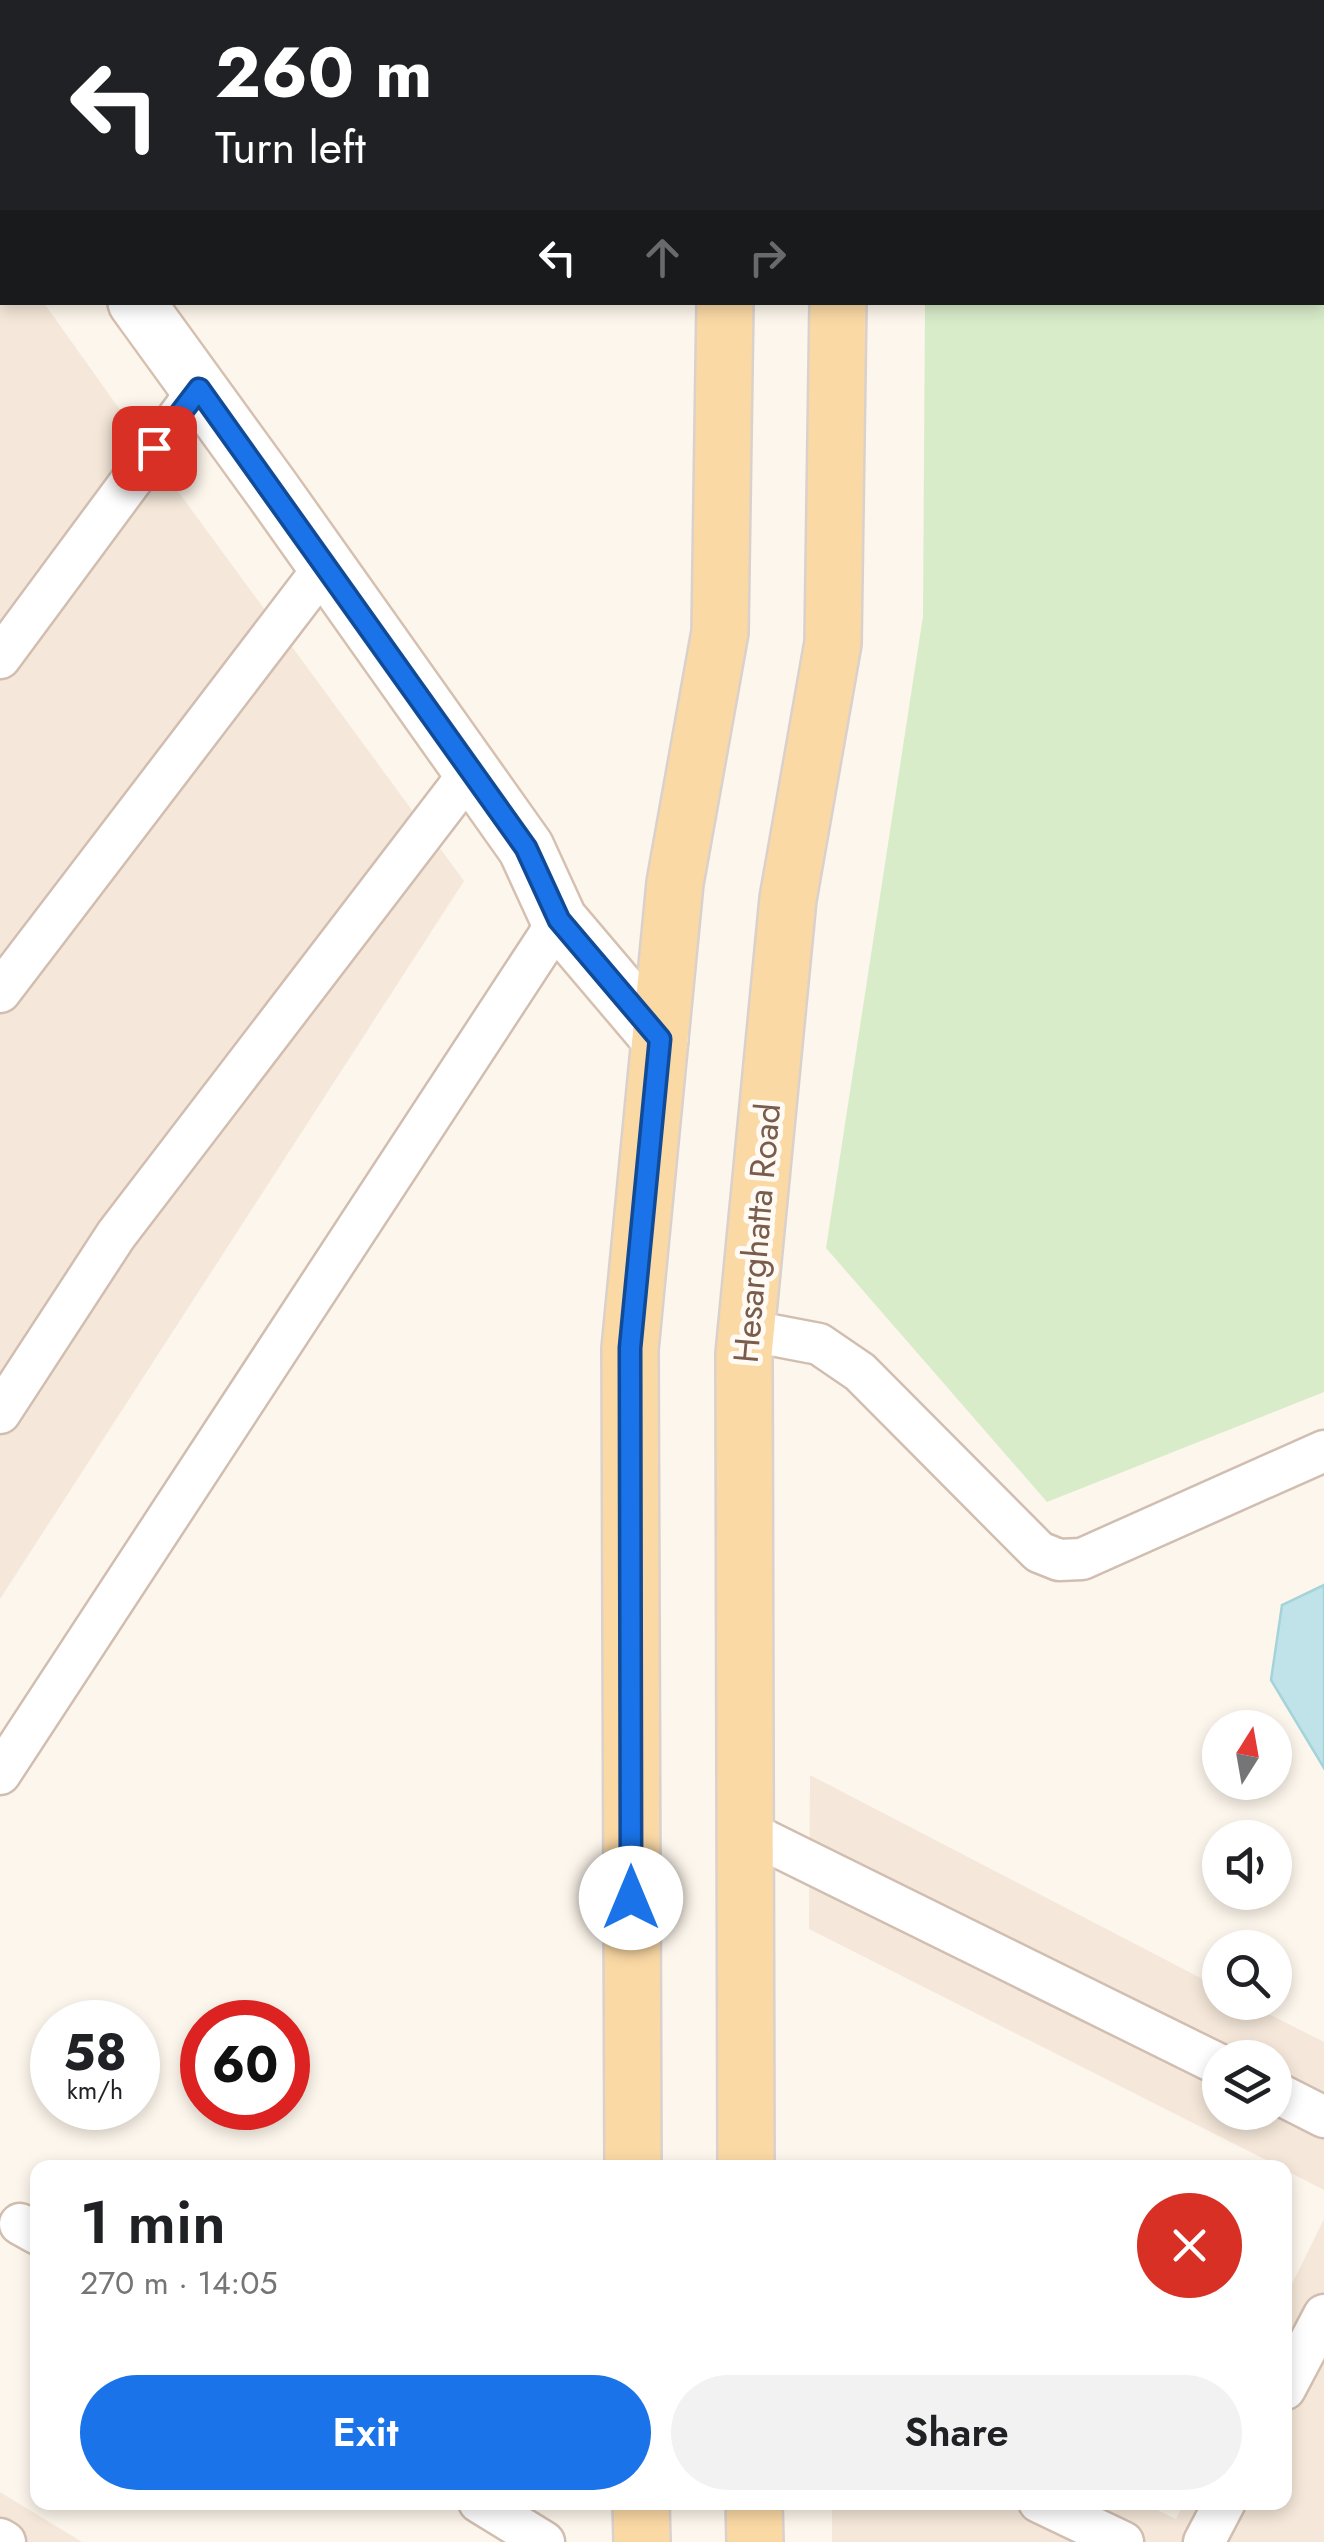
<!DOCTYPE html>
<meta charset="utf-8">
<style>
:root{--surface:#fff;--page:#f2f2f2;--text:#202124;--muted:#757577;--accent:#1a73e8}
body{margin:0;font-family:Jost,sans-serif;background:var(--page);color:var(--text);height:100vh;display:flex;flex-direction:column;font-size:38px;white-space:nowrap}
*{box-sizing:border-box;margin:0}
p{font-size:32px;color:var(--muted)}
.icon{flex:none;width:55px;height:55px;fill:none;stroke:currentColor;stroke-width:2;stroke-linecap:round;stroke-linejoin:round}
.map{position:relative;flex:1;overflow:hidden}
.details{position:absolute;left:30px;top:2160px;width:1262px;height:350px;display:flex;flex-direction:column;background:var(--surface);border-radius:20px;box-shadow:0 5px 15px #0003}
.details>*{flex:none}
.guide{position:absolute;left:0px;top:0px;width:1325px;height:305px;box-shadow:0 5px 15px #0003;background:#202124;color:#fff;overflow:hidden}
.needle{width:65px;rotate:11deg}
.buttons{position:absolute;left:1202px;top:1710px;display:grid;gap:20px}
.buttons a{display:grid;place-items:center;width:90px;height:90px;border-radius:50%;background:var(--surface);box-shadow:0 5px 15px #0003;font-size:50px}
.speed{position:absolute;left:30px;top:2000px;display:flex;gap:20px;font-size:50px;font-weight:700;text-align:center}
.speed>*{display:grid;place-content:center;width:130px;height:130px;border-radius:50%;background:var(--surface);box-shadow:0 5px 15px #0003;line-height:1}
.speed small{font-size:25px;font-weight:400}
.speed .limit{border:15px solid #d22;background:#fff;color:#111}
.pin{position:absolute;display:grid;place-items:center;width:85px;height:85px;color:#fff;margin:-42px;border-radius:20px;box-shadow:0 5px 15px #0006}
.me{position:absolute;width:110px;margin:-55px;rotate:0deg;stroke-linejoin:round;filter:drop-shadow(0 0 8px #0008)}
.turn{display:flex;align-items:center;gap:35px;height:210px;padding:0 50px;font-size:45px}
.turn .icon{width:130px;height:130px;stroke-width:2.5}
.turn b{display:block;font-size:70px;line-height:85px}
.lanes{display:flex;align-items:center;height:95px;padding:0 50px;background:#0003;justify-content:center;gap:50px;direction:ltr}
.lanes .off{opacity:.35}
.round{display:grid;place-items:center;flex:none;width:105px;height:105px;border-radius:52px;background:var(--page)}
.overview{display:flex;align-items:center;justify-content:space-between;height:170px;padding:0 50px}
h1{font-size:60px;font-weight:600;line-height:75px}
.action{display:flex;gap:20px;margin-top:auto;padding:20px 50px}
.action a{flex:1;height:115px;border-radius:60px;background:var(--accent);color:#fff;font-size:40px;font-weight:600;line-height:115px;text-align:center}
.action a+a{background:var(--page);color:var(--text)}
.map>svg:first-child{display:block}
.residential{fill:#f5e8da;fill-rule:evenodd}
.green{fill:#d8ecc9}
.water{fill:#bfe3e8;stroke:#a5d3da;stroke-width:2.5}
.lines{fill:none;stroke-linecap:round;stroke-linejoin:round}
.street-casing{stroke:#d1beb0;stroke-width:45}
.secondary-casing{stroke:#d6c0b0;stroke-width:60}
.primary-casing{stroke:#dad1cd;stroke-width:60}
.street{stroke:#fff;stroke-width:40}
.secondary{stroke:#fff;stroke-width:55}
.primary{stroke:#fbd9a5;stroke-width:55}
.route-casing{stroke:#114b97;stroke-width:25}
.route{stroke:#1a73e8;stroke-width:18}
.labels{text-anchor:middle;stroke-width:10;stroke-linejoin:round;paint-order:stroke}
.street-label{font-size:35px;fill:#7a5c4d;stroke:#fffaf3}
</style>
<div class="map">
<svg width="1324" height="2542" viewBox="0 0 1324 2542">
<rect width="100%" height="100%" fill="#fdf6ec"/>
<path class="residential" d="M 0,241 L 2,244 L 2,302 L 44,303 L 177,490 L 464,881 L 0,1599 Z
M 810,1775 L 1220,1988 L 1220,2002 L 1247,2003 L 1324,2042 L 1324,2190 L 1285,2170 L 1285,2168 L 1280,2167 L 809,1929 ZM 1220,2058 L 1275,2058 L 1275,2112 L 1220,2112 Z
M 1324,2219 L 1324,2542 L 832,2542 L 832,2503 L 1141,2502 L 1176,2519 L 1184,2503 L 1285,2502 L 1285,2298 Z
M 0,2492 L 82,2542 L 0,2542 Z"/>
<path class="green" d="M 918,0 L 1324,0 L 1324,1392 L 1047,1502 L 826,1248 L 923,616 L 925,303 L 1322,302 L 1322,2 L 918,2 Z"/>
<path class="water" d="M 1324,1585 L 1324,1768 L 1271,1680 L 1282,1605 Z"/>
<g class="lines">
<g class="street-casing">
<path id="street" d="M 0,158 L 2,155
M 0,658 L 199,389
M 0,992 L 326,565
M 746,1330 L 819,1344 L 860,1372 L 1039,1552 L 1059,1560 L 1082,1559 L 1324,1451
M 0,1413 L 116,1235 L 471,771
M 0,1774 L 559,920
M 744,1830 L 1220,2065
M 1275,2092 L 1324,2117
M 20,2224 L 38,2234
M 1285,2389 L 1324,2315
M 479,2502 L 544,2542
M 1039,2502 L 1123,2542
M 0,2539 L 5,2542
M 1204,2542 L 1225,2502"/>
</g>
<g class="secondary-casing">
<path id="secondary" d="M 48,2 L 116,0
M 0,4 L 2,4
M 0,117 L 2,120
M 136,302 L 273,491 L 526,848 L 559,920 L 660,1039"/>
</g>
<g class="primary-casing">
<path id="primary" d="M 678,0 L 679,2
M 793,0 L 794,2
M 633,2168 L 630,1349 L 675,883 L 720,632 L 725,302
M 746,2168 L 744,1354 L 788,899 L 833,643 L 838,302
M 641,2502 L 642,2542
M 754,2502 L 755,2542"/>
</g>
<use href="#street" class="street"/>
<use href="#secondary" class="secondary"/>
<use href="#primary" class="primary"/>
</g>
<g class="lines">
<g class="route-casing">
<path id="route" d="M 154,448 L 199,389 L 526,848 L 559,920 L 660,1039 L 630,1348 L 631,1898"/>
</g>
<use href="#route" class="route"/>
</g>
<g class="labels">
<g class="street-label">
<text transform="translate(757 1233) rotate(-85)" y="12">Hesarghatta Road</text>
</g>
</g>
</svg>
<div class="buttons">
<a><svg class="needle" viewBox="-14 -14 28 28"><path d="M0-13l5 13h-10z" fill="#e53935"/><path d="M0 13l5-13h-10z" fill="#757577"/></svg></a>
<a><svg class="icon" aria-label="sound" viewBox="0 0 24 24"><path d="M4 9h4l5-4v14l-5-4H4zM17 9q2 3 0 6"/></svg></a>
<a><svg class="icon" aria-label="search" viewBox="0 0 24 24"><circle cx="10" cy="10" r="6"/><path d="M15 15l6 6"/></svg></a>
<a><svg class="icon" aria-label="layers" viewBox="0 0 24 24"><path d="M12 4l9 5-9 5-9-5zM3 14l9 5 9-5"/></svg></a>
</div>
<div class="speed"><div>58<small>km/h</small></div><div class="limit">60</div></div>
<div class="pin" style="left:154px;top:448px;background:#d93025"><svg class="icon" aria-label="arrive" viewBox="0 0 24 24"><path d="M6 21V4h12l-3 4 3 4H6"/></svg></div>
<svg class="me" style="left:631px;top:1898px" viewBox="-20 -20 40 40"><circle r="19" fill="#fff"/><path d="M0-13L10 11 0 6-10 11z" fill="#1a73e8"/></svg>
<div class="guide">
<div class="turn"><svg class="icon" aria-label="left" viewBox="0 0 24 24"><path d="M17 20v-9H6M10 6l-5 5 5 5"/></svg><div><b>260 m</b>Turn left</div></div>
<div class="lanes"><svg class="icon" aria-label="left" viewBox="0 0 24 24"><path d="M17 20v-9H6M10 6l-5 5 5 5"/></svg><svg class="icon off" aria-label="ahead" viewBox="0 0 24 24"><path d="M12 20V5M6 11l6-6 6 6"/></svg><svg class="icon off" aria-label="right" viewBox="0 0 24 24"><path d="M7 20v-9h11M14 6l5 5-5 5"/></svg></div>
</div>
<section class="details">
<div class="overview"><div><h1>1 min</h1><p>270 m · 14:05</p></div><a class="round" style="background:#d93025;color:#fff"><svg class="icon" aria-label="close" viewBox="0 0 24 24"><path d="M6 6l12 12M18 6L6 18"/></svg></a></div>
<div class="action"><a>Exit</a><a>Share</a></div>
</section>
</div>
